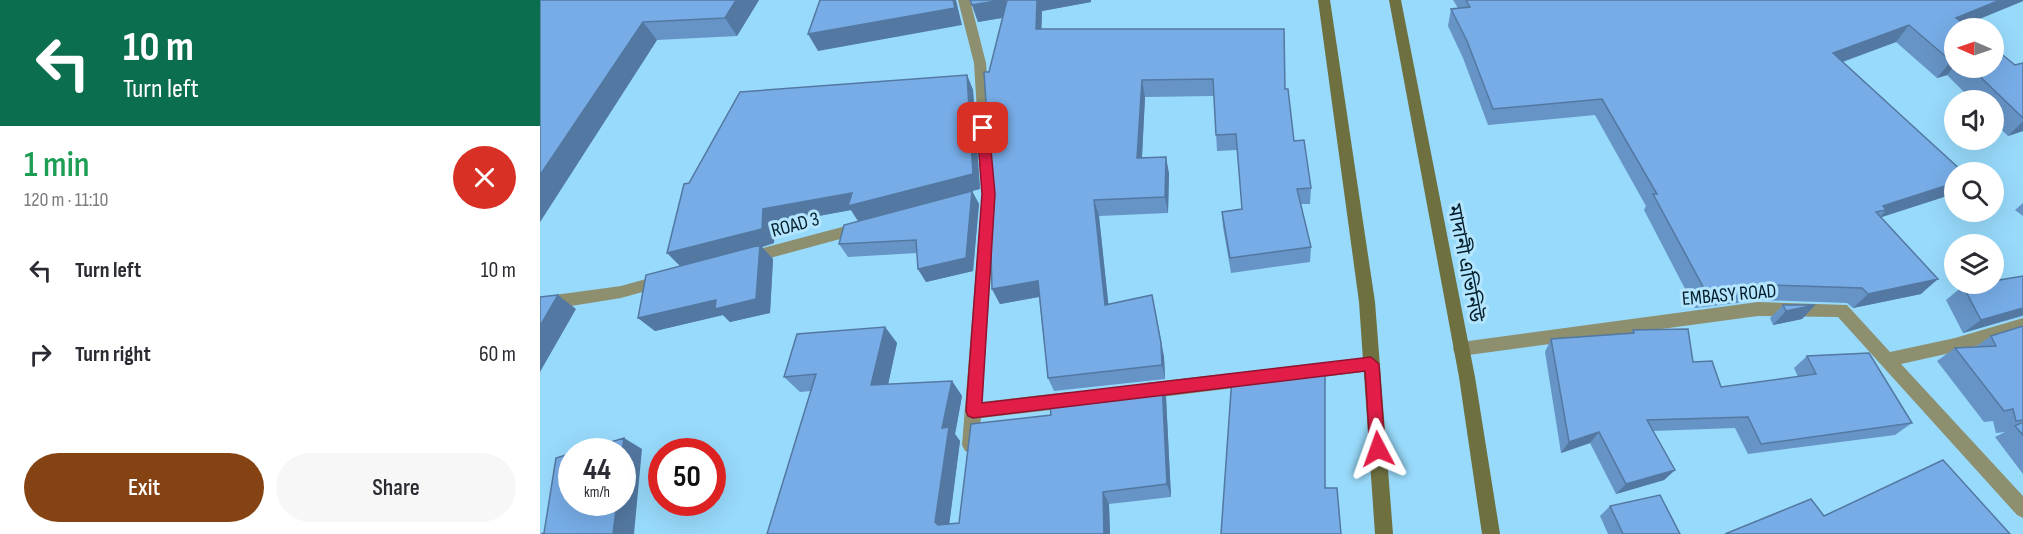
<!DOCTYPE html>
<meta charset="utf-8">
<style>
:root{--surface:#fff;--page:#f7f7f7;--text:#2b2b33;--muted:#7c7c81;--accent:#854212}
body{margin:0;font-family:"Sofia Sans Condensed","Noto Sans Bengali",sans-serif;background:var(--page);color:var(--text);height:100vh;display:flex;flex-direction:column;font-size:22px;white-space:nowrap}
*{box-sizing:border-box;margin:0}
p{font-size:20px;color:var(--muted)}
.icon{flex:none;width:33px;height:33px;fill:none;stroke:currentColor;stroke-width:2;stroke-linecap:round;stroke-linejoin:round}
.map{position:relative;flex:1;overflow:hidden}
.side{display:flex;flex-direction:column;background:var(--surface);width:540px}
.side>*{flex:none}
.banner{background:#0b6e4f;color:#fff;overflow:hidden}
.needle{width:39px;rotate:272deg}
.buttons{position:absolute;left:1404px;top:18px;display:grid;gap:12px}
.buttons a{display:grid;place-items:center;width:60px;height:60px;border-radius:50%;background:var(--surface);box-shadow:0 6px 24px #0002;font-size:30px}
.speed{position:absolute;left:18px;top:438px;display:flex;gap:12px;font-size:30px;font-weight:700;text-align:center}
.speed>*{display:grid;place-content:center;width:78px;height:78px;border-radius:50%;background:var(--surface);box-shadow:0 6px 24px #0002;line-height:1}
.speed small{font-size:15px;font-weight:400}
.speed .limit{border:9px solid #d22;background:#fff;color:#111}
.pin{position:absolute;display:grid;place-items:center;width:51px;height:51px;color:#fff;margin:-26px;border-radius:12px;box-shadow:0 3px 9px #0006}
.me{position:absolute;width:66px;margin:-33px;rotate:356deg;stroke-linejoin:round;filter:drop-shadow(0 0 4px #0008)}
.turn{display:flex;align-items:center;gap:21px;height:126px;padding:0 24px;font-size:27px}
.turn .icon{width:78px;height:78px;stroke-width:2.5}
.turn b{display:block;font-size:42px;line-height:51px}
.round{display:grid;place-items:center;flex:none;width:63px;height:63px;border-radius:32px;background:var(--page)}
.overview{display:flex;align-items:center;justify-content:space-between;height:102px;padding:0 24px}
h1{font-size:36px;font-weight:600;line-height:45px;color:#1e9e55}
.button{display:flex;gap:12px;margin-top:auto;padding:12px 24px}
.button a{flex:1;height:69px;border-radius:36px;background:var(--accent);color:#fff;font-size:24px;font-weight:600;line-height:69px;text-align:center}
.button a+a{background:var(--page);color:var(--text)}
ul{padding:0;list-style:none}
li{display:flex;align-items:center;gap:18px;height:84px;padding:0 24px}
li div{flex:1}
li b{display:block;font-size:22px}
li em{font-style:normal}
main{display:flex;flex:1;min-height:0}
.map>svg:first-child{display:block}
.lines{fill:none;stroke-linecap:round;stroke-linejoin:round}
.street{fill:#8d8f6f;fill-rule:evenodd}
.secondary{fill:#6e7040;fill-rule:evenodd}
.wall{fill:#6694c6}
.shaded-wall{fill:#5378a1}
.building{fill:#77ace6;stroke:#5378a1;stroke-width:1.5}
.route{fill:#e11d48;stroke:#92132f;stroke-width:1.5}
.labels{text-anchor:middle;stroke-width:6;stroke-linejoin:round;paint-order:stroke}
.street-label{font-size:20px;fill:#021c28;stroke:#b4e5fe}
</style>
<main>
<section class="side">
<div class="banner">
<div class="turn"><svg class="icon" aria-label="left" viewBox="0 0 24 24"><path d="M17 20v-9H6M10 6l-5 5 5 5"/></svg><div><b>10 m</b>Turn left</div></div>
</div>
<div class="overview"><div><h1>1 min</h1><p>120 m · 11:10</p></div><a class="round" style="background:#d93025;color:#fff"><svg class="icon" aria-label="close" viewBox="0 0 24 24"><path d="M6 6l12 12M18 6L6 18"/></svg></a></div>
<ul>
<li><svg class="icon" aria-label="left" viewBox="0 0 24 24"><path d="M17 20v-9H6M10 6l-5 5 5 5"/></svg><div><b>Turn left</b></div><em>10 m</em></li>
<li><svg class="icon" aria-label="right" viewBox="0 0 24 24"><path d="M7 20v-9h11M14 6l5 5-5 5"/></svg><div><b>Turn right</b></div><em>60 m</em></li>
</ul>
<div class="button"><a>Exit</a><a>Share</a></div>
</section>
<div class="map">
<svg width="1483" height="534" viewBox="0 0 1483 534">
<rect width="100%" height="100%" fill="#98dafb"/>
<g class="lines">
<path class="street" d="M 418,0 L 430,0 L 446,63 L 456,194 L 442,402 L 528,392 L 534,395 L 536,400 L 534,405 L 528,408 L 441,418 L 437,451 L 431,453 L 425,451 L 422,445 L 442,194 L 434,63 Z
M 321,222 L 326,224 L 328,228 L 326,232 L 208,264 L 203,262 L 201,258 L 203,254 L 208,252 Z
M 124,274 L 129,276 L 132,280 L 129,284 L 124,286 L 81,298 L 0,311 L 0,297 L 81,286 Z
M 1218,302 L 1307,305 L 1350,352 L 1415,338 L 1483,318 L 1483,332 L 1415,352 L 1361,364 L 1483,496 L 1483,518 L 1477,515 L 1298,317 L 1218,316 L 921,356 L 915,354 L 913,349 L 915,344 L 921,342 Z
M 831,357 L 837,359 L 839,364 L 837,369 L 831,371 L 605,399 L 599,396 L 597,391 L 599,386 L 605,383 Z"/>
<path class="secondary" d="M 778,0 L 790,0 L 835,302 L 853,534 L 835,534 L 819,302 Z
M 849,0 L 861,0 L 935,377 L 960,534 L 942,534 L 919,377 Z"/>
</g>
<path class="wall" d="M 0,0 L 219,0 L 197,36 L 117,40 L 0,222 Z
M 913,0 L 1483,0 L 1483,1 L 1425,25 L 1414,28 L 1414,68 L 1454,68 L 1483,63 L 1483,131 L 1468,136 L 1454,122 L 1454,100 L 1432,100 L 1407,75 L 1397,78 L 1356,42 L 1303,62 L 1413,194 L 1341,217 L 1381,294 L 1313,308 L 1307,303 L 1222,300 L 1155,308 L 1104,210 L 1106,206 L 1055,115 L 948,125 L 923,58 L 908,26 L 911,9 L 918,8 Z
M 551,2 L 502,11 L 501,29 L 745,89 L 754,141 L 771,188 L 770,204 L 761,204 L 771,247 L 770,262 L 691,273 L 683,227 L 682,212 L 702,209 L 697,150 L 677,151 L 674,96 L 605,97 L 602,158 L 629,173 L 628,213 L 559,216 L 568,304 L 615,309 L 624,357 L 625,379 L 514,391 L 508,378 L 499,297 L 460,304 L 452,289 L 451,262 L 446,251 L 451,178 L 449,72 L 462,18 L 438,22 L 432,5 Z
M 427,75 L 433,90 L 440,189 L 432,191 L 439,204 L 433,271 L 386,282 L 378,269 L 377,253 L 308,257 L 299,244 L 318,221 L 311,210 L 235,224 L 234,243 L 222,247 L 233,259 L 230,313 L 190,322 L 183,315 L 115,331 L 98,318 L 141,266 L 149,183 Z
M 1483,203 L 1483,216 L 1475,210 Z
M 1483,276 L 1483,316 L 1423,333 L 1406,300 L 1423,286 Z
M 1243,305 L 1275,305 L 1262,319 L 1233,325 L 1230,318 Z
M 1483,326 L 1483,474 L 1455,437 L 1465,432 L 1456,433 L 1453,421 L 1444,422 L 1397,361 L 1415,348 L 1435,347 L 1451,336 Z
M 345,327 L 357,343 L 348,384 L 412,381 L 422,396 L 415,434 L 420,441 L 409,524 L 419,523 L 511,415 L 622,383 L 626,397 L 631,497 L 569,504 L 570,534 L 227,534 L 271,391 L 260,392 L 244,377 Z
M 1093,330 L 1153,362 L 1181,387 L 1258,377 L 1254,368 L 1267,356 L 1372,423 L 1355,435 L 1208,454 L 1195,428 L 1113,431 L 1135,470 L 1124,480 L 1076,494 L 1050,443 L 1021,453 L 1005,352 L 1011,339 L 1090,334 Z
M 1070,506 L 1140,534 L 1068,534 L 1060,516 Z"/>
<path class="shaded-wall" d="M 196,0 L 219,0 L 197,36 L 185,18 Z
M 413,0 L 416,0 L 422,25 L 278,51 L 268,34 Z
M 462,0 L 467,0 L 473,16 L 438,22 L 432,5 Z
M 497,0 L 551,0 L 551,2 L 502,11 L 501,46 L 496,29 Z
M 1460,0 L 1483,0 L 1483,1 L 1417,28 L 1416,18 Z
M 103,22 L 117,40 L 0,222 L 0,175 Z
M 1369,25 L 1356,42 L 1282,69 L 1293,53 Z
M 1414,60 L 1414,66 L 1407,75 L 1397,78 L 1411,61 Z
M 427,75 L 433,90 L 440,189 L 432,191 L 439,204 L 433,271 L 386,282 L 378,269 L 432,191 L 318,221 L 311,210 L 235,224 L 234,243 L 222,247 L 233,259 L 230,313 L 190,322 L 183,315 L 115,331 L 98,318 L 142,268 L 127,253 L 223,209 Z
M 602,80 L 605,97 L 601,174 L 597,158 Z
M 1483,121 L 1483,131 L 1468,136 Z
M 626,157 L 629,173 L 628,213 L 625,197 Z
M 1414,183 L 1414,193 L 1413,194 L 1339,218 L 1346,210 L 1343,206 Z
M 554,200 L 559,216 L 570,319 L 565,305 Z
M 451,250 L 453,266 L 446,251 Z
M 1398,279 L 1381,294 L 1313,308 L 1328,294 Z
M 498,281 L 504,296 L 460,304 L 452,289 Z
M 18,295 L 36,309 L 0,372 L 0,326 Z
M 612,295 L 624,357 L 625,379 L 622,365 Z
M 1275,305 L 1262,319 L 1233,325 L 1246,311 Z
M 1483,308 L 1483,315 L 1423,333 L 1441,320 Z
M 345,327 L 357,343 L 345,399 L 331,385 Z
M 412,381 L 422,396 L 415,434 L 420,441 L 408,534 L 395,522 L 402,428 Z
M 622,383 L 626,397 L 631,497 L 627,484 Z
M 1059,432 L 1050,443 L 1021,453 L 1029,442 Z
M 84,438 L 102,449 L 94,534 L 73,534 L 77,502 L 82,502 L 82,452 Z
M 1135,470 L 1124,480 L 1076,494 L 1086,484 Z
M 563,492 L 569,504 L 570,534 L 564,534 Z"/>
<path class="building" d="M 0,0 L 196,0 L 185,18 L 103,22 L 0,175 Z
M 280,0 L 413,0 L 415,8 L 268,34 Z
M 430,0 L 462,0 L 432,5 Z
M 467,0 L 497,0 L 496,29 L 744,29 L 745,89 L 748,89 L 754,141 L 764,140 L 771,188 L 757,189 L 771,247 L 690,258 L 682,212 L 702,209 L 696,134 L 676,135 L 673,79 L 602,80 L 597,158 L 626,157 L 625,197 L 554,200 L 565,305 L 612,295 L 621,343 L 622,365 L 508,378 L 498,281 L 452,289 L 451,250 L 446,251 L 451,178 L 444,72 L 449,72 Z
M 926,0 L 1460,0 L 1416,18 L 1430,28 L 1414,28 L 1414,60 L 1411,61 L 1369,25 L 1293,53 L 1423,172 L 1414,172 L 1414,183 L 1343,206 L 1346,210 L 1336,212 L 1398,279 L 1328,294 L 1322,288 L 1234,285 L 1167,294 L 1113,194 L 1117,194 L 1062,99 L 953,109 L 927,41 L 911,9 L 930,7 Z
M 1454,48 L 1475,65 L 1483,63 L 1483,118 L 1431,68 L 1454,68 Z
M 427,75 L 433,174 L 308,206 L 312,193 L 223,209 L 222,229 L 127,253 L 144,184 L 149,183 L 200,92 Z
M 432,191 L 426,258 L 378,269 L 376,240 L 299,244 L 304,225 Z
M 220,245 L 216,299 L 175,309 L 176,300 L 98,318 L 106,275 Z
M 1483,276 L 1483,308 L 1441,320 L 1423,286 L 1439,284 L 1454,284 L 1454,281 Z
M 18,295 L 0,326 L 0,297 Z
M 1243,305 L 1275,305 L 1246,311 Z
M 1483,326 L 1483,420 L 1476,421 L 1473,409 L 1464,411 L 1415,348 L 1456,346 L 1451,336 Z
M 345,327 L 331,385 L 412,381 L 402,428 L 409,427 L 395,522 L 398,525 L 419,523 L 431,424 L 511,415 L 509,396 L 622,383 L 627,484 L 563,492 L 564,534 L 227,534 L 276,374 L 244,377 L 257,334 Z
M 1148,329 L 1153,362 L 1172,361 L 1181,387 L 1276,374 L 1267,356 L 1329,353 L 1372,423 L 1221,444 L 1208,417 L 1107,420 L 1135,470 L 1086,484 L 1059,432 L 1029,442 L 1011,339 L 1094,333 L 1093,330 Z
M 721,374 L 785,375 L 785,488 L 797,488 L 801,534 L 681,534 L 692,377 Z
M 1483,422 L 1483,435 L 1475,426 Z
M 84,438 L 82,452 L 37,452 Z
M 32,453 L 32,502 L 77,502 L 73,534 L 1,534 L 4,533 L 16,458 Z
M 1403,460 L 1470,534 L 1185,534 L 1271,499 L 1284,516 Z
M 1120,495 L 1140,534 L 1083,534 L 1070,506 Z"/>
<path class="route" d="M 443,124 L 449,128 L 455,194 L 442,403 L 831,357 L 839,364 L 845,449 L 843,454 L 838,456 L 832,454 L 830,449 L 825,371 L 433,418 L 428,416 L 426,411 L 442,194 L 437,128 Z"/>
<g class="labels">
<g class="street-label">
<text transform="translate(255 224) rotate(-15)" y="7">ROAD 3</text>
<text transform="translate(926 263) rotate(79)" y="7">মাদানী এভিনিউ</text>
<text transform="translate(1189 294) rotate(-5)" y="7">EMBASY ROAD</text>
</g>
</g>
</svg>
<div class="buttons">
<a><svg class="needle" viewBox="-14 -14 28 28"><path d="M0-13l5 13h-10z" fill="#e53935"/><path d="M0 13l5-13h-10z" fill="#7c7c81"/></svg></a>
<a><svg class="icon" aria-label="sound" viewBox="0 0 24 24"><path d="M4 9h4l5-4v14l-5-4H4zM17 9q2 3 0 6"/></svg></a>
<a><svg class="icon" aria-label="search" viewBox="0 0 24 24"><circle cx="10" cy="10" r="6"/><path d="M15 15l6 6"/></svg></a>
<a><svg class="icon" aria-label="layers" viewBox="0 0 24 24"><path d="M12 4l9 5-9 5-9-5zM3 14l9 5 9-5"/></svg></a>
</div>
<div class="speed"><div>44<small>km/h</small></div><div class="limit">50</div></div>
<div class="pin" style="left:443px;top:128px;background:#d93025"><svg class="icon" aria-label="arrive" viewBox="0 0 24 24"><path d="M6 21V4h12l-3 4 3 4H6"/></svg></div>
<svg class="me" style="left:838px;top:449px" viewBox="-20 -20 40 40"><path d="M0-17L14 15 0 8-14 15z" fill="#e11d48" stroke="#fff" stroke-width="4"/></svg>
</div>
</main>
